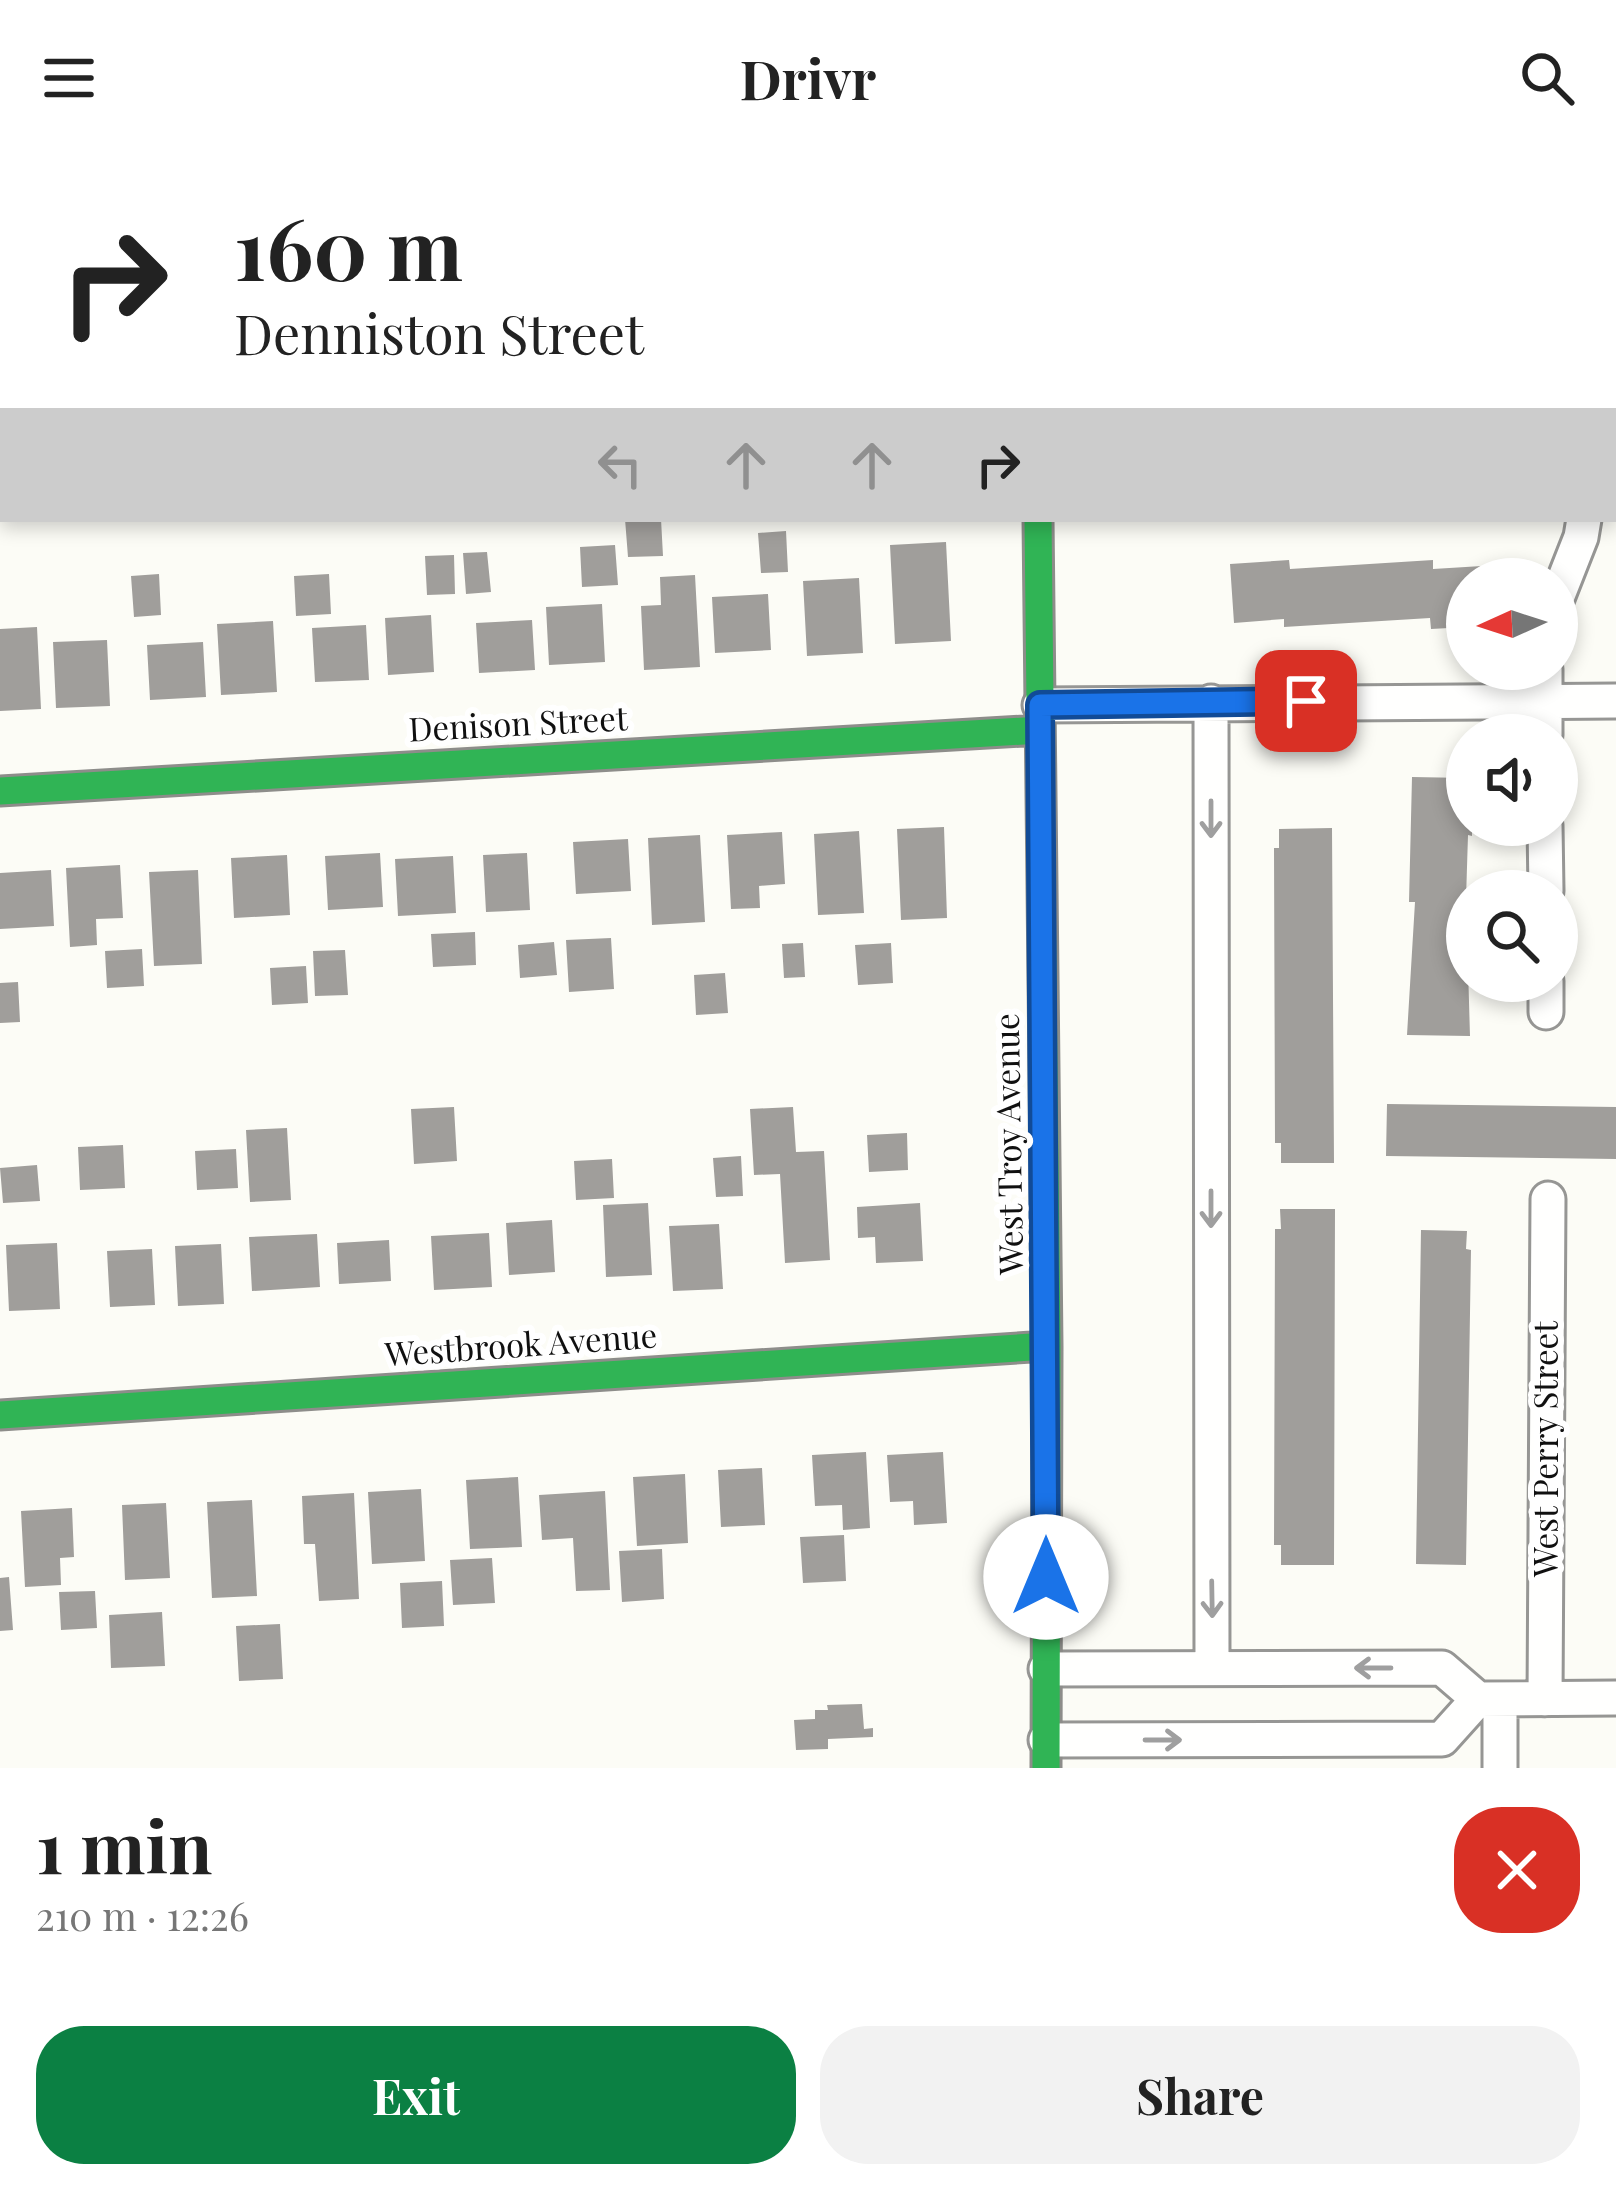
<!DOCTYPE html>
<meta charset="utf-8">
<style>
:root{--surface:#fff;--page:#f2f2f2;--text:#222;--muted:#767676;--accent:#0b8043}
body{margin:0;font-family:"Playfair Display",serif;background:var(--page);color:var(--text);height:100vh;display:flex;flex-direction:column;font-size:45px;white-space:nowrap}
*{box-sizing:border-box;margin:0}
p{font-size:39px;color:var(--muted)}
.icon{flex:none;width:66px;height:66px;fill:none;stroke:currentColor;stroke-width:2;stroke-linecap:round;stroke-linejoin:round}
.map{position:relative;height:1612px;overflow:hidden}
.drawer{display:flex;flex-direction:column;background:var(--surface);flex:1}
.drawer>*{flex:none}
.top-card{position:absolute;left:0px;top:0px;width:1617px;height:366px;box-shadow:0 6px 18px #0003;background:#fff;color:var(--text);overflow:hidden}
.needle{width:78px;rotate:267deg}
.controls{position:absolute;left:1446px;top:402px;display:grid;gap:24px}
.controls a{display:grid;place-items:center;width:132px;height:132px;border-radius:50%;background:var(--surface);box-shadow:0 6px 18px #0003;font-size:60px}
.pin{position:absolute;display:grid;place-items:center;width:102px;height:102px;color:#fff;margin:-51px;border-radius:24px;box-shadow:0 6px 18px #0006}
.me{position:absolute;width:132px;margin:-66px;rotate:0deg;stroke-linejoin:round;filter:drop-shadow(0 0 9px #0008)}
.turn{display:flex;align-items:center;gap:42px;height:252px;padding:0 36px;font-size:54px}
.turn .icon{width:156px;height:156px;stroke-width:2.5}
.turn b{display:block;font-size:84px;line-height:102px}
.lanes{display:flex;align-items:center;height:114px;padding:0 36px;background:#0003;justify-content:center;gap:60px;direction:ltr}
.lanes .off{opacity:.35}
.round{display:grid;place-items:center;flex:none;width:126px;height:126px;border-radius:48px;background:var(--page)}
.summary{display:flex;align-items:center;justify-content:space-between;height:204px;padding:0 36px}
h1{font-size:72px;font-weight:700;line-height:90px}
.action{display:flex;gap:24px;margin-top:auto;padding:24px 36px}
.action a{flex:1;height:138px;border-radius:48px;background:var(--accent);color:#fff;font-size:48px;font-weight:700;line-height:138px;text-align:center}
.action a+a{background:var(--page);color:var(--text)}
header{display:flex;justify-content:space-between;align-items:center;height:156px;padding:0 36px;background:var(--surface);font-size:54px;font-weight:700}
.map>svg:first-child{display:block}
.building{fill:#a09e9b}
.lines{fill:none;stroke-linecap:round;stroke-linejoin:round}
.street-casing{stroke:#969694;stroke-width:39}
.fast-casing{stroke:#8d8d8a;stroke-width:33}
.street{stroke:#fffffe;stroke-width:33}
.fast{stroke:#30b455;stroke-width:27}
.oneway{stroke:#9f9f9f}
.route-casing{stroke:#114b97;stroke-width:30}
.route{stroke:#1a73e8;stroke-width:21}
.labels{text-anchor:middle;stroke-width:12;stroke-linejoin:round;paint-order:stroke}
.street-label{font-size:33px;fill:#101010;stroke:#fff}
</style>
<header><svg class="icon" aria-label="menu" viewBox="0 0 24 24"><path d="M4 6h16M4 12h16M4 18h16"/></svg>Drivr<svg class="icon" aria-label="search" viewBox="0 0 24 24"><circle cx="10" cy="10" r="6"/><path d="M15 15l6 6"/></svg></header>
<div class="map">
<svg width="1616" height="1612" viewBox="0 0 1616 1612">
<rect width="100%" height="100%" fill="#fcfcf6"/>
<path class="building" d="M 625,363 L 661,363 L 663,400 L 628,401 Z
M 786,375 L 788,416 L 761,417 L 758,377 Z
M 946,386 L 951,485 L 895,488 L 890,389 Z
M 615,389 L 618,429 L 582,431 L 580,391 Z
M 487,396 L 491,436 L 466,438 L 463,397 Z
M 454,399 L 455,438 L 427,439 L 425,400 Z
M 1289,404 L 1290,413 L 1433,404 L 1433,413 L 1482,410 L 1483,423 L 1467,423 L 1467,471 L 1431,473 L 1430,462 L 1284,471 L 1284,463 L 1234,467 L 1230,408 Z
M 159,418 L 161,459 L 134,461 L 131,420 Z
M 329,418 L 331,458 L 296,460 L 294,420 Z
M 695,419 L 700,511 L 644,514 L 641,450 L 661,449 L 660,421 Z
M 859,422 L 863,497 L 807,500 L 803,425 Z
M 768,438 L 771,494 L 715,497 L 712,441 Z
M 602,448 L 605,506 L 549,509 L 546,451 Z
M 431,459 L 434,516 L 388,519 L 385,462 Z
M 532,464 L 535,514 L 479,517 L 476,467 Z
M 273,465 L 277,536 L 221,539 L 217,468 Z
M 366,469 L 369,524 L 315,526 L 312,472 Z
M 37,471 L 41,553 L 0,555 L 0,473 Z
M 107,484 L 110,550 L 56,552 L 53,486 Z
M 203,486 L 206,541 L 150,544 L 147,489 Z
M 1412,621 L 1467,622 L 1467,669 L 1472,669 L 1472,680 L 1468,679 L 1466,743 L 1470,880 L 1407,879 L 1415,746 L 1409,746 Z
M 944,671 L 947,762 L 901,764 L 897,673 Z
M 1332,672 L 1334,1007 L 1281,1007 L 1281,987 L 1275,987 L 1274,692 L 1279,692 L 1279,673 Z
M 859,675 L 864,757 L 818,759 L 814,678 Z
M 782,676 L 785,728 L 759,730 L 760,752 L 731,753 L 727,679 Z
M 700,679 L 705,766 L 652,769 L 648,682 Z
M 628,683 L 631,735 L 576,738 L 573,686 Z
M 380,697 L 383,751 L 328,754 L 325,700 Z
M 527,697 L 530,754 L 486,756 L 483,699 Z
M 287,699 L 290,759 L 234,762 L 231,702 Z
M 453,700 L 456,757 L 398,760 L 395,703 Z
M 120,709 L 123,762 L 96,763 L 97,789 L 70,791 L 66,712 Z
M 51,714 L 54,770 L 0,773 L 0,717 Z
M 198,714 L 202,808 L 154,810 L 149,716 Z
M 475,776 L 476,809 L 433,811 L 431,778 Z
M 611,782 L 614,833 L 569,836 L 566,784 Z
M 554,786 L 557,819 L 520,822 L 518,789 Z
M 803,787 L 805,821 L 784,822 L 782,788 Z
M 891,787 L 893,827 L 858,829 L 855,789 Z
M 142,793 L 144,830 L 107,832 L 105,795 Z
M 345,794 L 348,839 L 315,840 L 313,795 Z
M 306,810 L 308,847 L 272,849 L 270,812 Z
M 725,817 L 728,857 L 696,859 L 694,819 Z
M 18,826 L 20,866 L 0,867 L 0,827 Z
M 1387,948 L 1616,951 L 1616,1003 L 1386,1000 Z
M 454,951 L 457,1005 L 414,1008 L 411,953 Z
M 793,951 L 796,996 L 824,995 L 830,1104 L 785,1107 L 780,1018 L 754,1019 L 750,953 Z
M 287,972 L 291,1044 L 250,1046 L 246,974 Z
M 907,977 L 908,1014 L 869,1016 L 867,979 Z
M 123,989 L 125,1032 L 80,1034 L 78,991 Z
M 236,993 L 238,1032 L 197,1034 L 195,995 Z
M 741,1000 L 743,1040 L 716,1041 L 713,1002 Z
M 612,1003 L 614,1042 L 576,1044 L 574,1005 Z
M 37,1009 L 40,1045 L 3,1047 L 0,1012 Z
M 648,1047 L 652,1119 L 606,1121 L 603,1049 Z
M 920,1047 L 923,1105 L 876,1107 L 875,1081 L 858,1082 L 857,1051 Z
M 1280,1053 L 1335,1053 L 1334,1409 L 1281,1409 L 1281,1389 L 1274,1389 L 1275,1073 L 1281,1073 Z
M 552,1064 L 555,1116 L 509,1119 L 506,1067 Z
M 719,1068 L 723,1133 L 673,1135 L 669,1070 Z
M 1421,1074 L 1467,1075 L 1466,1093 L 1471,1094 L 1466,1409 L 1416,1408 Z
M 489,1077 L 492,1131 L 434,1134 L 431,1080 Z
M 317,1078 L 320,1131 L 252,1135 L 249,1081 Z
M 389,1084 L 391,1125 L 339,1128 L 337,1087 Z
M 57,1087 L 60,1153 L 9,1155 L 6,1089 Z
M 221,1088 L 224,1148 L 178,1150 L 175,1090 Z
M 152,1093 L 155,1149 L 110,1151 L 107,1095 Z
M 866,1296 L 870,1372 L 843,1374 L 842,1349 L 815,1350 L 812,1299 Z
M 943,1296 L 947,1367 L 914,1369 L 913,1345 L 890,1346 L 887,1299 Z
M 762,1312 L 765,1369 L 721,1371 L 718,1314 Z
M 685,1318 L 688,1387 L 637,1390 L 633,1321 Z
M 518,1321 L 522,1391 L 470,1393 L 466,1324 Z
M 421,1333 L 425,1405 L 372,1408 L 368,1336 Z
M 605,1335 L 610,1434 L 576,1435 L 573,1382 L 542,1384 L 539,1339 Z
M 354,1337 L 359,1443 L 319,1445 L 315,1388 L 304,1388 L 302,1340 Z
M 252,1344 L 257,1440 L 212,1442 L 207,1346 Z
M 166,1347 L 170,1422 L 125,1424 L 122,1349 Z
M 72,1352 L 74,1401 L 60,1402 L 61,1429 L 25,1431 L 21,1355 Z
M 844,1379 L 846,1425 L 803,1427 L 800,1381 Z
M 662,1393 L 664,1443 L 622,1446 L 619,1395 Z
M 492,1402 L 495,1447 L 453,1449 L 450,1404 Z
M 9,1421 L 13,1474 L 0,1475 L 0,1422 Z
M 442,1425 L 444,1470 L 402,1472 L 400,1427 Z
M 95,1435 L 97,1472 L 61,1474 L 59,1436 Z
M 162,1456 L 165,1510 L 111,1512 L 109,1459 Z
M 280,1468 L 283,1523 L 239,1525 L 236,1470 Z
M 862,1548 L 864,1573 L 873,1572 L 873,1581 L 828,1583 L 828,1593 L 796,1594 L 794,1564 L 815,1563 L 815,1554 L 828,1554 L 827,1549 Z"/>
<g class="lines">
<g class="street-casing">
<path id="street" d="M 422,3 L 468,0
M 0,31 L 3,30
M 1557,442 L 1581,381 L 1584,363
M 1545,513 L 1545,579
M 1211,546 L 1212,1512
M 1040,549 L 1616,545
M 1545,669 L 1546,735
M 1546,825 L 1546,856
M 1046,1513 L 1442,1512 L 1478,1543 L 1616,1542
M 1500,1543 L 1500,1612
M 1545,1543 L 1548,1043
M 1046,1584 L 1442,1583 L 1478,1543"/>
</g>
<g class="fast-casing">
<path id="fast" d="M 1034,0 L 1034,3
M 1038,363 L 1047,1190 L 1046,1612
M 0,635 L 1040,574
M 0,1259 L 1047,1190"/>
</g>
<use href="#street" class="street"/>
<use href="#fast" class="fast"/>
</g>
<defs><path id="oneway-shaft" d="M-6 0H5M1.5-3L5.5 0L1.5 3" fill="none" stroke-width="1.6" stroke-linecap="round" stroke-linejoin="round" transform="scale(3)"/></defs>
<g class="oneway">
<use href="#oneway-shaft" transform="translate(1211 663) rotate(90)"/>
<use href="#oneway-shaft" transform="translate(1211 1053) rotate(90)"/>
<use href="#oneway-shaft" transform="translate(1212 1443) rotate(89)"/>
<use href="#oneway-shaft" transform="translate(1373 1512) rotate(-180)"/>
<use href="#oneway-shaft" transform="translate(1163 1584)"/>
</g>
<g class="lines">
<g class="route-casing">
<path id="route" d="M 1046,1421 L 1040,549 L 1306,545"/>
</g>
<use href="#route" class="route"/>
</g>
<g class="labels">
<g class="street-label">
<text transform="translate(518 568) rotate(-3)" y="12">Denison Street</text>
<text transform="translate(1009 988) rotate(-91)" y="12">West Troy Avenue</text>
<text transform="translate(521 1189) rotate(-4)" y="12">Westbrook Avenue</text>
<text transform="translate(1546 1293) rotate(-90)" y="12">West Perry Street</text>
</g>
</g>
</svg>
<div class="controls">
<a><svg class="needle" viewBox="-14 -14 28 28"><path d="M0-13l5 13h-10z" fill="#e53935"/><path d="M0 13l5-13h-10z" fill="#767676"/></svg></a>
<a><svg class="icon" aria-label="sound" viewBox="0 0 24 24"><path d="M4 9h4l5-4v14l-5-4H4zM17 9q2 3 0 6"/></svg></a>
<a><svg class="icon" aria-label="search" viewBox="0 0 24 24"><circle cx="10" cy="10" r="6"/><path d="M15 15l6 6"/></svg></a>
</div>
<div class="pin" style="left:1306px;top:545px;background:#d93025"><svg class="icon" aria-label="arrive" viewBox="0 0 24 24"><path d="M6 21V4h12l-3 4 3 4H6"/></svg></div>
<svg class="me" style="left:1046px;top:1421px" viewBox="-20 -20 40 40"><circle r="19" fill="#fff"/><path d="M0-13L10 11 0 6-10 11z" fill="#1a73e8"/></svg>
<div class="top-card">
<div class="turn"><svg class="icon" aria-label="right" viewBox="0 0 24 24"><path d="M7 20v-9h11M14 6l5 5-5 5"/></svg><div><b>160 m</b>Denniston Street</div></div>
<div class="lanes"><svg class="icon off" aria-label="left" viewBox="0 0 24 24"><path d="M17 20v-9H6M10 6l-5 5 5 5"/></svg><svg class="icon off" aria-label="ahead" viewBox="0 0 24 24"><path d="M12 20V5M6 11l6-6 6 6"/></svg><svg class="icon off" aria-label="ahead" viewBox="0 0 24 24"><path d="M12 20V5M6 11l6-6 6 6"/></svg><svg class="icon" aria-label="right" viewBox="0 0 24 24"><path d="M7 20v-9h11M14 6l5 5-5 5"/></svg></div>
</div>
</div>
<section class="drawer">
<div class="summary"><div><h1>1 min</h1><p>210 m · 12:26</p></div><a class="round" style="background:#d93025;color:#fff"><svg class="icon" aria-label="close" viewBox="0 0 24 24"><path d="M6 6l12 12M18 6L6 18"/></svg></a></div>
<div class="action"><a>Exit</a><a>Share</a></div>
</section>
